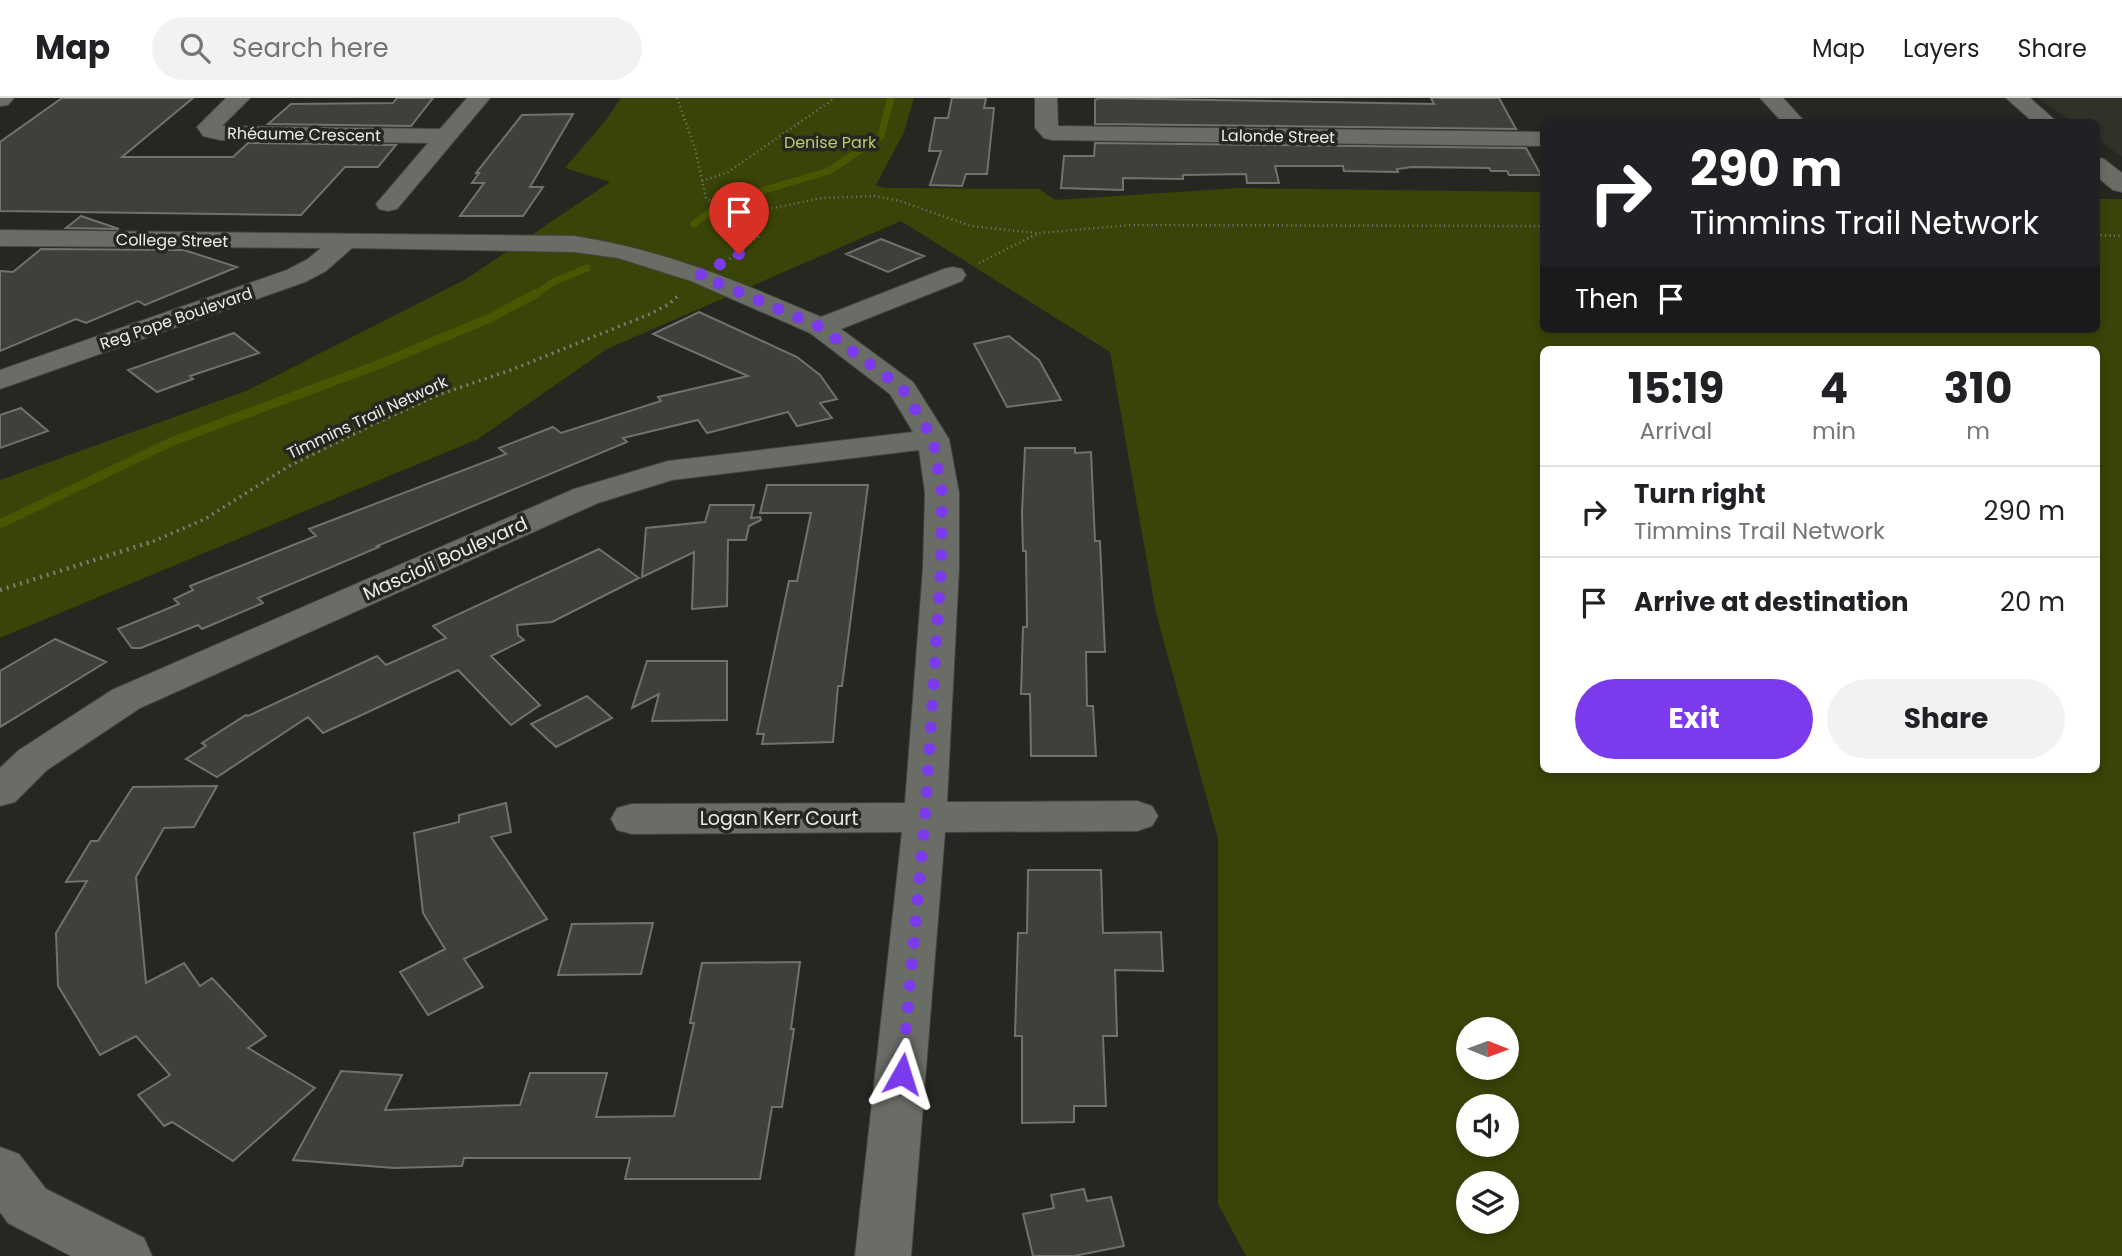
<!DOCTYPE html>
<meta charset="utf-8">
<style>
:root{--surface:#fff;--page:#f2f2f2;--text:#202124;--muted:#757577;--line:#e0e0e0;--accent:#7c3aed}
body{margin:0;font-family:Poppins,sans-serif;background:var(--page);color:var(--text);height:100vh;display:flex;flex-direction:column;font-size:26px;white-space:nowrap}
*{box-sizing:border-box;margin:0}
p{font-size:23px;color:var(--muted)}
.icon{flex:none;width:38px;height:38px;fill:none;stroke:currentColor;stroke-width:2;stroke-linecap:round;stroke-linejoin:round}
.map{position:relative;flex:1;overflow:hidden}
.drawer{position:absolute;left:1540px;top:248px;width:560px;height:427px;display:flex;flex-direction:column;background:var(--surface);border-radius:10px;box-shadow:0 4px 10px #0003}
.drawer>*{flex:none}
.top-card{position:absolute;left:1540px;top:21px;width:560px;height:214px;border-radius:10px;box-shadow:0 4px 10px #0003;background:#202124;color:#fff;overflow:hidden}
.needle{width:46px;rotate:91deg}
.fabs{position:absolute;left:1456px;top:919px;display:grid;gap:14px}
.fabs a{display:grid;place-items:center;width:63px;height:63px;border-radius:50%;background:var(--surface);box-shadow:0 4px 10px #0003;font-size:35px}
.pin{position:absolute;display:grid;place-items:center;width:60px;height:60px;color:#fff;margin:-72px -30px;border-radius:50% 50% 50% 0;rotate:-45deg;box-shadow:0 0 7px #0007}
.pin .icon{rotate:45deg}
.me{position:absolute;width:77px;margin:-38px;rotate:6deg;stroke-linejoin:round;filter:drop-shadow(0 0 5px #0008)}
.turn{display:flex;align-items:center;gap:24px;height:147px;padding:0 35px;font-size:32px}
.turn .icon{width:91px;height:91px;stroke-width:2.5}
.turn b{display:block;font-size:49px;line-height:60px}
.then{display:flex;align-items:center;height:66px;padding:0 35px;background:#0003;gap:14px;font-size:26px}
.eta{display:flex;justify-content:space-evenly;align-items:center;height:119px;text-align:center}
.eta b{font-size:42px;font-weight:700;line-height:49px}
.action{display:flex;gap:14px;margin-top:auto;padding:14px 35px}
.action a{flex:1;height:80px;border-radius:42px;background:var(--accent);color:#fff;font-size:28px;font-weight:700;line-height:80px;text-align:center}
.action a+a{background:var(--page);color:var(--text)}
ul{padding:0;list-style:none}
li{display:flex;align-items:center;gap:21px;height:91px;padding:0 35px;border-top:2px solid var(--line)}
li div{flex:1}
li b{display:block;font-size:26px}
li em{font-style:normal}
header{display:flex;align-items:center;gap:42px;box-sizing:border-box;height:98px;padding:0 35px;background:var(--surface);border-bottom:2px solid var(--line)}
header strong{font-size:33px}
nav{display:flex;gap:38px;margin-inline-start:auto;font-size:24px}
.search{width:490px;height:63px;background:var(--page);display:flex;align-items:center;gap:18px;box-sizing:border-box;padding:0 24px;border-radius:38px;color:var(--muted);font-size:26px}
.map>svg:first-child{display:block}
.built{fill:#2f3227}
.green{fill:#3a4308;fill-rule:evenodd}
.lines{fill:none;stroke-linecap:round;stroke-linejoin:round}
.stream-far1{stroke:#4b5600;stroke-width:7}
.stream{stroke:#4b5600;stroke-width:9}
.building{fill:#3f403b;stroke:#71726c;stroke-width:2}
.minor-casing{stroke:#434540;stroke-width:2}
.path-far2{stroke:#7a7c76;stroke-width:2.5;stroke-dasharray:1 3.5;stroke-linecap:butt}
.path-far1{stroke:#7a7c76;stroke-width:3.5;stroke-dasharray:2 4.5;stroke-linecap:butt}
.path{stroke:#7a7c76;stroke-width:4.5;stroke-dasharray:2 5;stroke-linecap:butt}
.minor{fill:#6a6c66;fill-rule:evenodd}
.route{stroke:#7c3aed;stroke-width:12;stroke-dasharray:0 21.6}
.labels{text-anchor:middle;stroke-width:7;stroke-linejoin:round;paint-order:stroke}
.far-street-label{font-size:16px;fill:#ebece8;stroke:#252721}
.far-park-label{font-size:16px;fill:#bacc66;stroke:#252721}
.street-label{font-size:19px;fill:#ebece8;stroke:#252721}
</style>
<header>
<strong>Map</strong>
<div class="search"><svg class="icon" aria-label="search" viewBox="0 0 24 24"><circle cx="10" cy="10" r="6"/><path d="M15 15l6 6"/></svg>Search here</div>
<nav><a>Map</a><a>Layers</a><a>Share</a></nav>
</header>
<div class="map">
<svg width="2122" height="1158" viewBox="0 0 2122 1158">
<rect width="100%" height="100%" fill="#252721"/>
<path class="built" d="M 2038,0 L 2122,0 L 2122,59 L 2097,41 L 2096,24 L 2073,24 Z"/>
<path class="green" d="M 621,0 L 914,0 L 904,34 L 876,87 L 884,90 L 1039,91 L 1055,102 L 1239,90 L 1543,94 L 1544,231 L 2096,231 L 2097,101 L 2122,101 L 2122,1158 L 1246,1158 L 1218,1106 L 1218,741 L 1156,515 L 1110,254 L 901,123 L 607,251 L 478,341 L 0,540 L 0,382 L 246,293 L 466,181 L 610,84 L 565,70 L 605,23 ZM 1544,252 L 2096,252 L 2096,672 L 1544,672 ZM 1468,931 L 1507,931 L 1507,970 L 1468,970 ZM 1468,1008 L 1507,1008 L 1507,1046 L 1468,1046 ZM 1468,1085 L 1507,1085 L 1507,1124 L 1468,1124 Z"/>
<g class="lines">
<path class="stream-far1" d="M 694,126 L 723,104 L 829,73 L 881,38 L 891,0
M 535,197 L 553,184 L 587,170"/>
<path class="stream" d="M 0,426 L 173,343 L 380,266 L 490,220 L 537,195"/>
</g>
<path class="building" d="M 62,0 L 193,0 L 122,59 L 233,59 L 248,45 L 396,47 L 378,69 L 345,69 L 301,117 L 0,113 L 0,44 Z
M 397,0 L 433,0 L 411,28 L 268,26 L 291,6 L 393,5 Z
M 952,0 L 986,0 L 984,10 L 994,10 L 987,76 L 966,76 L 962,88 L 930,87 L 941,53 L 929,53 L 935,20 L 948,20 Z
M 1100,0 L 1434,6 L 1431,0 L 1499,0 L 1516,31 L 1095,26 L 1095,2 Z
M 573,16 L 530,89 L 543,89 L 523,118 L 460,118 L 484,85 L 472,85 L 479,75 L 476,75 L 522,17 Z
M 1095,45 L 1526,50 L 1541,77 L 1509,77 L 1507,73 L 1491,73 L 1489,70 L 1412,69 L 1397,71 L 1398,74 L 1344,73 L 1343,68 L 1275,68 L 1279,85 L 1247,85 L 1246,76 L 1183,77 L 1183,81 L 1123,80 L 1123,92 L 1061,90 L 1064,58 L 1094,58 Z
M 81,118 L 119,131 L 66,130 Z
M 881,141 L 924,158 L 888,174 L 846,156 Z
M 41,151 L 184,152 L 237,169 L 145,207 L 138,203 L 86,225 L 76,221 L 0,253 L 0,173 L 13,174 Z
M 699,214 L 797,259 L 820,277 L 837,301 L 820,305 L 832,320 L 797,328 L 788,314 L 707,335 L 698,322 L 623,340 L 627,344 L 377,448 L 379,449 L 258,500 L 263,505 L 202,531 L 198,527 L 141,550 L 132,550 L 118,531 L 179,506 L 174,501 L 193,492 L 190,488 L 316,438 L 309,431 L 506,356 L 499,350 L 553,329 L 561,335 L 661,303 L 658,299 L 748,278 L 653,236 Z
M 234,235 L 259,255 L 190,278 L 193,281 L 157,294 L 128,272 Z
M 1009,238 L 1039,262 L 1061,302 L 1007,309 L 974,246 Z
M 21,310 L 48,333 L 0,350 L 0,317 Z
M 1025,350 L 1075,350 L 1075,355 L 1091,354 L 1095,443 L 1100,443 L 1105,554 L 1086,554 L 1087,608 L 1093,608 L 1096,658 L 1031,658 L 1030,596 L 1021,596 L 1023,529 L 1027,529 L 1026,453 L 1023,453 L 1022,414 Z
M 767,387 L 868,387 L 842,588 L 838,588 L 833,644 L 762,646 L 764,636 L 757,636 L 789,483 L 797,483 L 811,415 L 760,415 Z
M 710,407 L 754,407 L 751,420 L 760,419 L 761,422 L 749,428 L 746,442 L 728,442 L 727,508 L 692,511 L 694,454 L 642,479 L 646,430 L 705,424 Z
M 599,451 L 639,480 L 552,524 L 517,527 L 518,537 L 524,542 L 491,558 L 540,607 L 511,627 L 458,572 L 323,635 L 308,619 L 217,679 L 186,661 L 206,648 L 202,645 L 246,617 L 248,618 L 377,558 L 386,567 L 446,540 L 433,528 Z
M 55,541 L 106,564 L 0,629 L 0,573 Z
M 647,563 L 727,563 L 727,622 L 652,623 L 659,596 L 632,610 Z
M 587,598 L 612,620 L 556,649 L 531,626 Z
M 217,688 L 194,729 L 164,730 L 136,779 L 146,885 L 184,865 L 200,888 L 212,880 L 266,938 L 248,950 L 315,990 L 233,1063 L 172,1024 L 164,1028 L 138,997 L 170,977 L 136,938 L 100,957 L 58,888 L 56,835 L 87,783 L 66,784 L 91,743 L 98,743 L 133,689 Z
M 506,705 L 511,734 L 491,739 L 547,821 L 464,861 L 483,889 L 428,917 L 400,874 L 445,851 L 423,815 L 414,735 L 459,724 L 459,717 Z
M 1028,772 L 1101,772 L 1103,835 L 1161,834 L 1163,873 L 1115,872 L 1117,938 L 1103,938 L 1106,1008 L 1074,1008 L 1074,1024 L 1022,1025 L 1022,938 L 1015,938 L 1018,835 L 1027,835 Z
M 653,825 L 641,876 L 558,877 L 572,826 Z
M 800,864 L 791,931 L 794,931 L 782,1009 L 772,1009 L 760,1081 L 625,1081 L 630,1060 L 464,1060 L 462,1068 L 394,1070 L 293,1062 L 341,973 L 402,977 L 385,1012 L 520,1007 L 530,975 L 607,975 L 596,1019 L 674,1018 L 694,925 L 690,925 L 702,865 Z
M 1084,1091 L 1087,1103 L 1111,1099 L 1124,1148 L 1074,1158 L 1033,1158 L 1023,1116 L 1054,1110 L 1051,1097 Z"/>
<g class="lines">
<g class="minor-casing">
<path id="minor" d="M 0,0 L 14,0 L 8,7 L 0,8 Z
M 226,0 L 250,0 L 222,28 L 440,31 L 467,0 L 490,0 L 397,111 L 388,113 L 379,111 L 376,106 L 428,45 L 220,42 L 203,38 L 197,29 Z
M 1035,0 L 1057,0 L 1058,28 L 1544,34 L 1544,48 L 1052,42 L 1044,40 L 1035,30 Z
M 1760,0 L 1783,0 L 1805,24 L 1782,24 Z
M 2006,0 L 2030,0 L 2057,24 L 2033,24 Z
M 2096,59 L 2104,61 L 2122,75 L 2122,94 L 2113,92 L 2096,78 Z
M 0,132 L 574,138 C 665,152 737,183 821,219 L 944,171 L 953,169 L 962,171 L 966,177 L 962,183 L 841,231 L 913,284 L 949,341 L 959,395 L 959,470 L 947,704 L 1137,703 L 1152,708 L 1158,718 L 1152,728 L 1137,733 L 945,734 L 911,1158 L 855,1158 L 902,734 L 632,736 L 617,732 L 611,721 L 617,710 L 632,706 L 905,705 L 923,470 L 925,395 L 919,352 L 672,382 L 598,405 L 140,610 L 47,672 L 15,704 L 0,708 L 0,670 L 19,652 L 112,592 L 574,391 L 668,363 L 913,334 L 890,296 L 810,235 L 691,183 L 618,160 L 574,154 L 352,150 L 326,173 L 305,184 L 0,291 L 0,272 L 287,172 L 308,161 L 321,150 L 0,148 Z
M 0,1049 L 19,1056 L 46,1091 L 144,1140 L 152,1158 L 71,1158 L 8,1125 L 0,1114 Z"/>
</g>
<path class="path-far2" d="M 677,0 L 695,50 L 706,101 L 754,114 L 759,138 L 729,161
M 702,83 L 728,74 L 835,0
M 754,114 L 822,100 L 874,98 L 900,103 L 971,128 L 1037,135
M 2096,137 L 2122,138
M 979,165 L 1039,135 L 1131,127 L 1544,128"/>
<path class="path-far1" d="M 147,446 L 205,421 L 289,368 L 372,327 L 438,297 L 511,272 L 650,216 L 669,206 L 680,196"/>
<path class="path" d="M 0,492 L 151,444"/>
<use href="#minor" class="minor"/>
</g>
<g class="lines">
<path class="route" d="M 739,156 L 700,177 L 820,229 L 902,290 L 933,341 L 942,395 L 941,470 L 925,719 L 902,976"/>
</g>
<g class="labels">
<g class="far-street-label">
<text transform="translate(304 36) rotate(1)" y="6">Rhéaume Crescent</text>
<text transform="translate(1278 38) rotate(1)" y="6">Lalonde Street</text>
<text transform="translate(172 142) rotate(1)" y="6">College Street</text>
<text transform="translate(176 220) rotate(-19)" y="6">Reg Pope Boulevard</text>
<text transform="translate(367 319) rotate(-25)" y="6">Timmins Trail Network</text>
</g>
<g class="far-park-label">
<text x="830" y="50">Denise Park</text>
</g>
<g class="street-label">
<text transform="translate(445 460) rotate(-24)" y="7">Mascioli Boulevard</text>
<text x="779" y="727">Logan Kerr Court</text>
</g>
</g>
</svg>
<div class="fabs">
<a><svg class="needle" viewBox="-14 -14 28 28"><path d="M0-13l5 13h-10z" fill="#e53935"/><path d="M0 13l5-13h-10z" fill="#757577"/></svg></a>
<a><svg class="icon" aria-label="sound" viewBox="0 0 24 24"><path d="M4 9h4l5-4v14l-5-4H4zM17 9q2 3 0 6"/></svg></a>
<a><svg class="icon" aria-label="layers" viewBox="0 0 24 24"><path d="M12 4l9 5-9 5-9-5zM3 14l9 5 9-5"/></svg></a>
</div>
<div class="pin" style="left:739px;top:156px;background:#d93025"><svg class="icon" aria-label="arrive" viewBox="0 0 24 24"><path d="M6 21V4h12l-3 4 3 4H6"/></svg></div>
<svg class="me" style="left:902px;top:976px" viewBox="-20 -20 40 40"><path d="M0-17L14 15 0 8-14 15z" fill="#7c3aed" stroke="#fff" stroke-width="4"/></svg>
<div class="top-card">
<div class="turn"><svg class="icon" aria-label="right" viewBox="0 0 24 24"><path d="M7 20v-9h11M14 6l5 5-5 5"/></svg><div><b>290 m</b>Timmins Trail Network</div></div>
<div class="then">Then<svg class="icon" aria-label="arrive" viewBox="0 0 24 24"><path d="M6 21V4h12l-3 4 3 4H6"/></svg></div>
</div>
<section class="drawer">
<div class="eta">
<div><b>15:19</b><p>Arrival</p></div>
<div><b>4</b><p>min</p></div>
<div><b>310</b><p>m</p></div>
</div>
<ul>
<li><svg class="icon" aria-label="right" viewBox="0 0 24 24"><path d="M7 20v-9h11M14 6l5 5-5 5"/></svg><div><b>Turn right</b><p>Timmins Trail Network</p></div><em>290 m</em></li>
<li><svg class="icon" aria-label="arrive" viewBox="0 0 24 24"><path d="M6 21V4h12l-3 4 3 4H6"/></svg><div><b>Arrive at destination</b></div><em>20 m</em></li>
</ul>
<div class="action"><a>Exit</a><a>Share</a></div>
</section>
</div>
